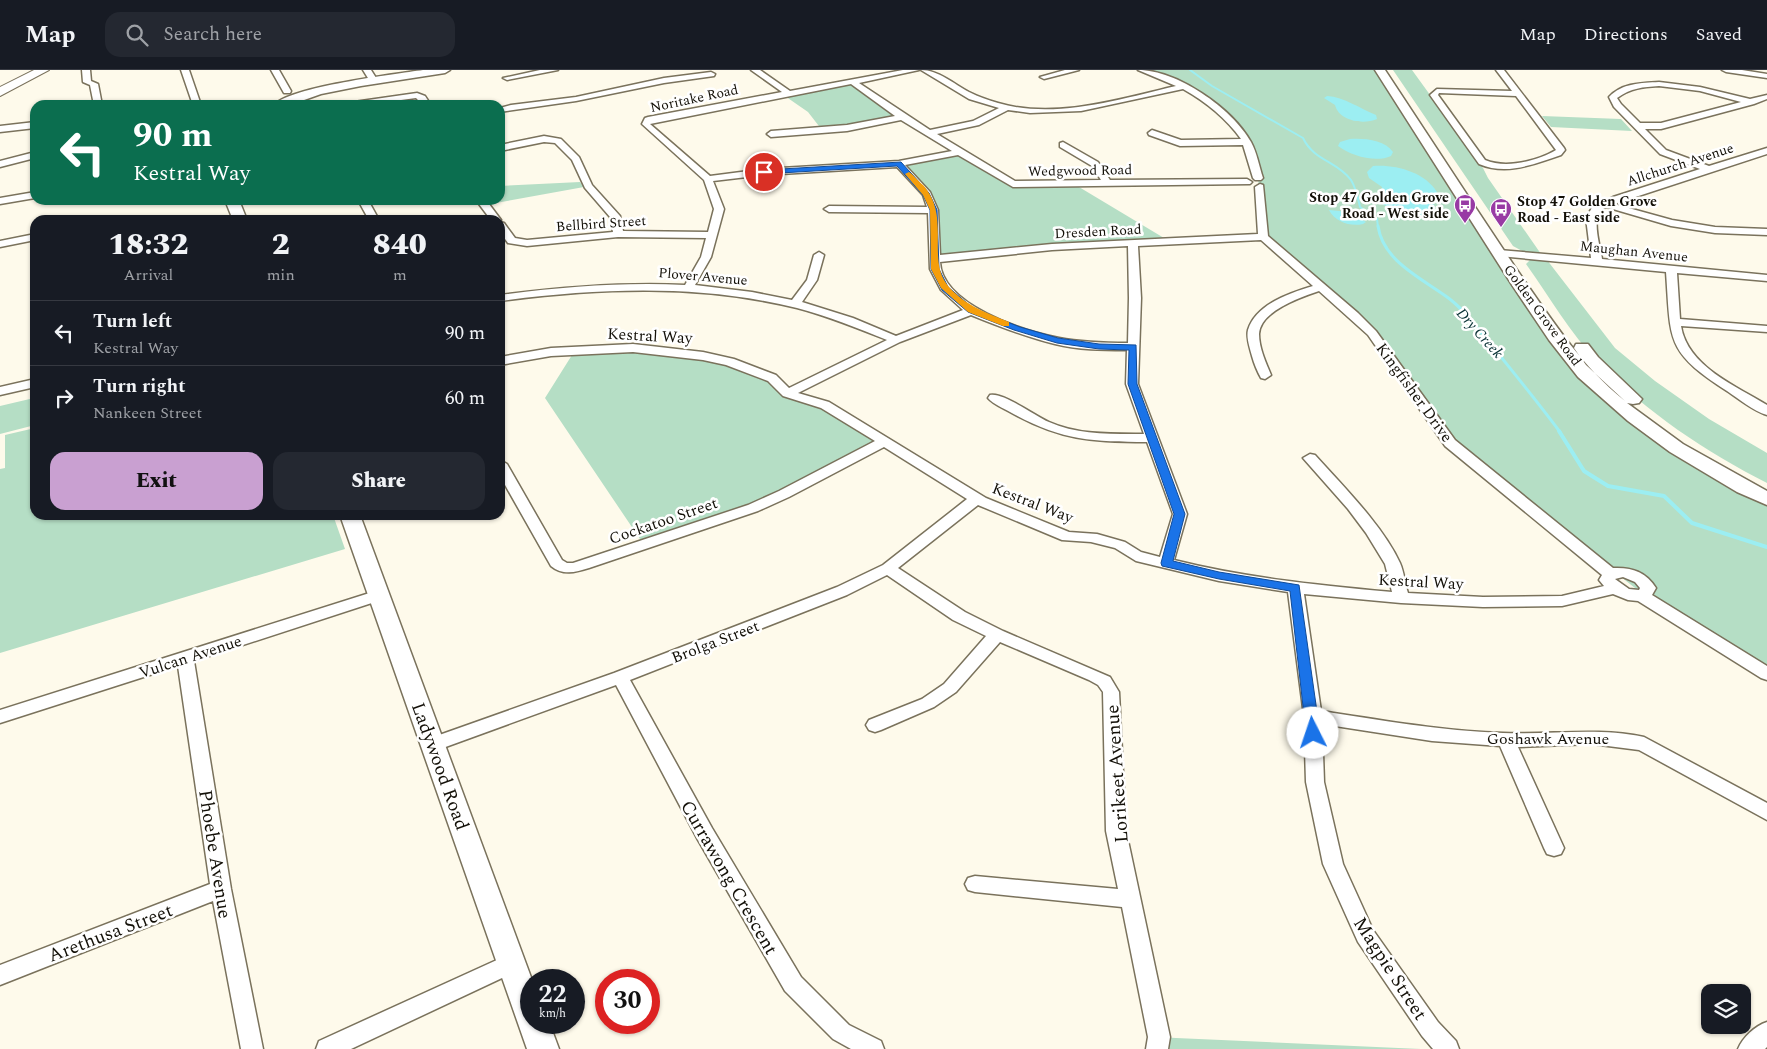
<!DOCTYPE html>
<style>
:root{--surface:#171b24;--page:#242831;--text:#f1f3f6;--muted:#9ea1a6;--line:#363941;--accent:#c9a0d1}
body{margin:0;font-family:Spectral,serif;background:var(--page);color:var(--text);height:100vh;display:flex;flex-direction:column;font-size:19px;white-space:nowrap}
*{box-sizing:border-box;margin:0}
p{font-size:16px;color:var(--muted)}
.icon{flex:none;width:28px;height:28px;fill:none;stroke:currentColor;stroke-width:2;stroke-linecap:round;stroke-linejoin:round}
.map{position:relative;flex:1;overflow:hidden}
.panel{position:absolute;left:30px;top:145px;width:475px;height:305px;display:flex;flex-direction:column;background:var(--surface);border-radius:15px;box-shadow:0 1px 4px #0004}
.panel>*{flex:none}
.guide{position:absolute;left:30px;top:30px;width:475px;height:105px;border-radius:15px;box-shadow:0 1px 4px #0004;background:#0b6e4f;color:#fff;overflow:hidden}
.fabs{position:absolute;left:1701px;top:914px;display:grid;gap:10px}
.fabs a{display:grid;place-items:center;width:50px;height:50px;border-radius:10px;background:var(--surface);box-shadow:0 1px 4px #0004;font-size:25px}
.speed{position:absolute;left:520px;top:899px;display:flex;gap:10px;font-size:25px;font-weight:700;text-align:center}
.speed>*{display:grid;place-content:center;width:65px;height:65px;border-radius:50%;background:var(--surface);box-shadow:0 1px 4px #0004;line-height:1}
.speed small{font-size:12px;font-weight:400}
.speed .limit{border:8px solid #d22;background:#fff;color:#111}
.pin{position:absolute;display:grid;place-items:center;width:42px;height:42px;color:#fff;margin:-21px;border:2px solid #fff;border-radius:50%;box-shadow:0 1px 5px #0007}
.me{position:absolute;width:55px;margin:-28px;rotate:356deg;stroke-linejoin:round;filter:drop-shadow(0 0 4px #0008)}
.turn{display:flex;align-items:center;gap:18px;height:105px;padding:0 20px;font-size:22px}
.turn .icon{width:65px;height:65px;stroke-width:2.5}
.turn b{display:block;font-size:35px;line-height:42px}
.eta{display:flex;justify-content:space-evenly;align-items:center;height:85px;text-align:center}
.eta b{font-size:30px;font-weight:800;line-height:35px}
.button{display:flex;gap:10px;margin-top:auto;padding:10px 20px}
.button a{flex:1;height:58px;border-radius:15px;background:var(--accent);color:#111;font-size:20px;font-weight:800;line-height:58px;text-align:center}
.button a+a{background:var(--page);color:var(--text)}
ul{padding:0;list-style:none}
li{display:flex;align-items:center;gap:15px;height:65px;padding:0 20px;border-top:1px solid var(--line)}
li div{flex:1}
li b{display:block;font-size:19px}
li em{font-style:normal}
header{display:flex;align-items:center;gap:30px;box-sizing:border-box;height:70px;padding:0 25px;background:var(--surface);border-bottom:1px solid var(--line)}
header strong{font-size:24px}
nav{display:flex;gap:28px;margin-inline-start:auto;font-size:18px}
.search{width:350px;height:45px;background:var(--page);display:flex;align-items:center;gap:12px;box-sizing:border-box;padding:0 18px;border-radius:15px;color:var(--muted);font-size:19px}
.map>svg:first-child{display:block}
.green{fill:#b5dec5}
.water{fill:#9ceef2}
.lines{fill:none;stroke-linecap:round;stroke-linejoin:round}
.stream-far2{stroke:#9ceef2;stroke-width:2}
.stream-far1{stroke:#9ceef2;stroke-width:3}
.stream{stroke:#9ceef2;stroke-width:4}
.street-casing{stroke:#7a725c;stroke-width:3}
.secondary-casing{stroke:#7a725c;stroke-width:3}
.primary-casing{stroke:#7a725c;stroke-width:2}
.street{fill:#fff;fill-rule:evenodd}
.secondary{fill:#fff;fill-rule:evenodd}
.primary{fill:#fff;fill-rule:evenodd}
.route{fill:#1a73e8;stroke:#114b97}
.slow{fill:#f59e0b}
.labels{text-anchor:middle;stroke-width:5;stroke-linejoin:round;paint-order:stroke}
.far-street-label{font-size:14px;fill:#131008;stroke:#fff}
.far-poi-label{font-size:14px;font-weight:bold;fill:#131008;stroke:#fff;text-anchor:end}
.far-water-label{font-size:15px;font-style:italic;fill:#073033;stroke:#fff}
.street-label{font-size:16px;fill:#131008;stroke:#fff}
.near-street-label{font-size:19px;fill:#131008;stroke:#fff}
</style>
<header>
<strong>Map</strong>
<div class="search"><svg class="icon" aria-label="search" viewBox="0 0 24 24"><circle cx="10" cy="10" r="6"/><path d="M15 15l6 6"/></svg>Search here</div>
<nav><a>Map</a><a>Directions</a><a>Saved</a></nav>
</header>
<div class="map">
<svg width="1767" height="979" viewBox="0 0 1767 979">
<rect width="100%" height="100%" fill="#fefaeb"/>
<path class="green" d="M 1142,0 L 1380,0 L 1563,278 L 1635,348 L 1767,429 L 1767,603 L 1644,525 L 1450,373 L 1372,263 L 1263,167 L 1258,108 L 1246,72 L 1220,39 L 1183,17 Z
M 1393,0 L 1412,0 L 1483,98 L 1488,108 L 1541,184 L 1524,182 L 1513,176 Z
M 853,12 L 902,47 L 822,60 L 808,42 L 782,24 Z
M 1542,46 L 1621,49 L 1632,61 L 1551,57 Z
M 959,82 L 1013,114 L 1074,114 L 1169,171 L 935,189 L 927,124 L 899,94 Z
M 580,112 L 584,117 L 490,134 L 487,130 L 500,130 L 500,116 Z
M 1531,189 L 1547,190 L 1615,278 L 1655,311 L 1709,349 L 1767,383 L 1767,413 C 1706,382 1646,342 1598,292 C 1570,263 1549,226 1526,194 Z
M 633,278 L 730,292 L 808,330 L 883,372 L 784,424 L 644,475 L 545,328 L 572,285 L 573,280 Z
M 34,328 L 35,355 L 0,364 L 0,336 Z
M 35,358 L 35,445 L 333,445 L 345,479 L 0,583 L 0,399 L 5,398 L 5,365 Z
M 1159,967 L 1176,968 L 1421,979 L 1157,979 Z"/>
<path class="water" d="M 1327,26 C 1344,27 1361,39 1376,45 L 1377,49 C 1363,55 1339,51 1335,35 L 1324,28 Z
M 1350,69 C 1364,68 1385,70 1393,82 L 1391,86 C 1376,93 1351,86 1338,76 L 1340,72 Z
M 1373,96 C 1395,94 1425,102 1437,122 L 1433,132 L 1435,138 C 1433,140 1431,142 1429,143 C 1419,149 1384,137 1376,130 L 1382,124 L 1382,117 L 1369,108 L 1367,102 Z
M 1329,140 L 1349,142 L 1366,152 L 1363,154 C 1351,157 1335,152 1329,140 Z"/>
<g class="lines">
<path class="stream-far2" d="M 1190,0 L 1212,16 L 1303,68 C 1314,91 1337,91 1351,110 C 1356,118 1358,128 1360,137 L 1377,149 L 1378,157"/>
<path class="stream-far1" d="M 1378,156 C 1383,191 1421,208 1447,227 C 1464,239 1476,257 1489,272 C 1513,302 1537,331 1560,362"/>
<path class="stream" d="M 1559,361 L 1584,401 L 1608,416 L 1664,426 L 1692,453 L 1767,477"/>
<g class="street-casing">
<path id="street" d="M 82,0 L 90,0 L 91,11 L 98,14 L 102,35 L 94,35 L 90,15 L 83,12 Z
M 181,0 L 189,0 L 201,35 L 193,35 Z
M 271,0 L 279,0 L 291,21 L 290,23 L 284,23 Z
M 363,0 L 371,0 L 378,11 L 377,13 L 371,13 Z
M 540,0 L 558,0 L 507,10 L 503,8 Z
M 751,0 L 760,0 L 790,21 L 903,0 L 919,0 L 859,13 L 930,60 L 973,51 L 999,38 L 969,29 L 921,0 C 938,0 954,14 969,22 C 979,27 988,30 998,33 C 1055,50 1120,29 1176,16 L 1138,0 C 1177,0 1232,38 1251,72 C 1257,83 1259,96 1263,108 L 1261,110 L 1255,110 L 1253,108 L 1243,75 L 1180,76 L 1149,65 L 1148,63 L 1152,60 L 1181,70 L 1241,69 C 1226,48 1206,32 1183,19 L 1081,41 L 1030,43 L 1008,40 L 979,55 L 937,64 L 1015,111 L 1101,110 L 1092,96 L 1060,77 L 1060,73 L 1063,72 L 1098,92 L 1110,110 L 1247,109 L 1252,112 L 1250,114 L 1013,117 L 958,85 L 905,95 L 930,122 L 938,140 L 940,185 L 1052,174 L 1258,164 L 1255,117 L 1260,114 L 1263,115 L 1268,166 L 1358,243 L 1376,261 L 1455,370 L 1613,498 C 1632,497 1646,502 1656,518 L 1652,525 L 1767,596 L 1767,610 L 1761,608 L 1638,531 L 1628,530 L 1613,524 L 1562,536 L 1483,537 L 1401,533 L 1304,524 L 1321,641 C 1381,650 1442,661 1503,663 C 1551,665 1597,657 1644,667 L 1767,733 L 1767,750 L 1639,680 L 1592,674 L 1518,677 L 1564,778 L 1561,784 L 1554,786 L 1547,784 L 1544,778 L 1500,676 L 1432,671 L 1322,654 L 1324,712 L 1343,794 L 1373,860 L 1438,952 L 1456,971 L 1459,979 L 1433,979 L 1422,966 L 1358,872 L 1323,794 L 1306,712 L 1304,646 L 1288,522 L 1219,511 L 1136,491 L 1115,478 L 1091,472 L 1062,470 L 978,435 L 898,498 L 965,542 L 1003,561 L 1110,607 L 1119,622 L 1126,761 L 1170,967 L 1168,979 L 1146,979 L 1148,967 L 1122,837 L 975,822 L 968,820 L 965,814 L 968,808 L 975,806 L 1118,819 L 1106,761 L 1103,622 L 1098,615 L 1089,610 L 1000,572 L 956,622 L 934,637 L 881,660 L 875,662 L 869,660 L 866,655 L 869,650 L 922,629 L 944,614 L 986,566 L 953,550 L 887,505 L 847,525 L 630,610 L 712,758 L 801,907 L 849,955 L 881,971 L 884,979 L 851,979 L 833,969 L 785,921 L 698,770 L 616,615 L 440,679 L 434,681 L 428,679 L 425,674 L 428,669 L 614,603 L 837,517 L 883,495 L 967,429 L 884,377 L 789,427 L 758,441 L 589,498 C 576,502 563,506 551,496 L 500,406 L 500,390 L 507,394 L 562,490 L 567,493 L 573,493 L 748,435 L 779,421 L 875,371 L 821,338 L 783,326 L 768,311 L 726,295 L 703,290 L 633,282 L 551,286 L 500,295 L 500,287 L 551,278 L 633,274 L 703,282 L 734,289 L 776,305 L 789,318 L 887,270 C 857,258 828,246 797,238 C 699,214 600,218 500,231 L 500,225 C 562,217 622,212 685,215 L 701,187 L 706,168 L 618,167 L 527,176 L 508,173 L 500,162 L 500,152 L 504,153 L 515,168 L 527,170 L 613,162 L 610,147 L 585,118 L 572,90 L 555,73 L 544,72 L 500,81 L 500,75 L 544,66 L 561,69 L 579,87 L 592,115 L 620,146 L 623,161 L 708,162 L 714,139 L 704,110 L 642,54 L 645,48 L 648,47 L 782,22 ZM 851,14 L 895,46 L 847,55 L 771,61 L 767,64 L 771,67 L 847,61 L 901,50 L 952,81 L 899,91 L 764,99 L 710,106 L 650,54 ZM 897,97 L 923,125 L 927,137 L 829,136 L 824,139 L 829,142 L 928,143 L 930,199 L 941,220 L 963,240 L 896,266 L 853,248 L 802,232 L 817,210 L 824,185 L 819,182 L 814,185 L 807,210 L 792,230 L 752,222 L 695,215 L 711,187 L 724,139 L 713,111 L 764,105 ZM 1261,170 L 1313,216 C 1290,223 1256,234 1248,260 C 1246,268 1250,278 1252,286 C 1254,293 1257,301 1261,308 L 1265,309 L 1271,305 C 1266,293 1259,278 1259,264 C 1260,241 1301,227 1319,221 L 1368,265 L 1445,376 L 1602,505 L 1599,510 L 1604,516 L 1562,526 L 1483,527 L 1408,523 C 1405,514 1404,502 1400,493 C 1383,456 1343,416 1315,385 L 1310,384 L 1303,388 L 1348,439 L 1366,463 L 1385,494 L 1392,522 C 1318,515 1246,508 1174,490 L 1187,444 L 1138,314 L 1141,228 L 1138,176 ZM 1128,176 L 1129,228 L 1128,273 C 1105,273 1081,272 1059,268 C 1023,261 942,235 940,192 L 1052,180 ZM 971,245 C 998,256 1026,267 1055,274 C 1078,280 1103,280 1127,280 L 1126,314 L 1144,364 C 1112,364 1078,365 1049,352 C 1035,346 1003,322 990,325 L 988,328 C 993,334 1003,338 1010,342 C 1060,370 1091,372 1147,372 L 1173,444 L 1160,487 L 1141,482 L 1125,472 L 1097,464 L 1069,462 L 986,428 L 829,332 L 798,323 L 900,272 ZM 1623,507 L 1635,512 L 1640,518 L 1639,520 L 1629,519 L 1615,509 Z
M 1065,0 L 1079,0 L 1044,9 L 1040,7 Z
M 1496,0 L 1504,0 L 1564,78 L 1565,80 L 1561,85 C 1534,94 1507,106 1479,94 L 1430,25 L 1437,19 L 1512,21 ZM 1439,23 L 1516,26 L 1556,80 C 1537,91 1506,99 1485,90 L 1438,25 Z
M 1722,0 L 1742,0 L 1767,4 L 1767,8 L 1726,2 Z
M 711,2 L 715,4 L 714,6 L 664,13 L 576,31 L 500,42 L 500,38 L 511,35 L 576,27 L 664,8 Z
M 1659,12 L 1700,17 L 1750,29 L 1767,25 L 1767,29 L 1754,34 L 1661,59 L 1645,59 L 1666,80 L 1709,96 L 1767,78 L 1767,84 L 1614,134 L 1672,150 L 1715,157 L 1767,159 L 1767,165 L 1715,163 L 1671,156 L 1606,137 C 1589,145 1600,174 1602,189 L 1767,205 L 1767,211 L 1677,203 L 1680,249 L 1767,256 L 1767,262 L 1681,256 C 1687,296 1736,316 1767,335 L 1767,345 C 1753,341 1739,329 1727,321 C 1665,281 1671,271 1666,202 L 1499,186 L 1494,183 L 1499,180 L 1591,188 L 1586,148 L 1593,136 L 1613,127 L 1700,99 L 1660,84 L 1614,37 L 1609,27 C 1622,13 1641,13 1659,12 ZM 1659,16 L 1700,21 L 1741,32 L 1661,53 L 1640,53 L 1621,34 L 1617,28 C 1631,18 1643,17 1659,16 Z
M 417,23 L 425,26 L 431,35 L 423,35 L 416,28 L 364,35 L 343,35 L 347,33 Z
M 35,52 L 35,58 L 0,62 L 0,56 Z
M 35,82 L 35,88 L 0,97 L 0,91 Z
M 35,122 L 35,128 L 0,134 L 0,128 Z
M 358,130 L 368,130 L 379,150 L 369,150 Z
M 476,130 L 486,130 L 501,150 L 500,151 L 491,150 Z
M 35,164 L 35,170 L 0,177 L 0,171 Z
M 35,309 L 35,317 L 0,325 L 0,317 Z
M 379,520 L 384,521 L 387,525 L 384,529 L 194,591 L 231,819 L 263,979 L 241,979 L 213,831 L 0,915 L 0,895 L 210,814 L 178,596 L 0,653 L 0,640 Z
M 510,884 L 517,887 L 521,894 L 517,901 L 351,979 L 316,979 L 319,971 Z
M 1767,952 L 1767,977 L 1765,979 L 1738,979 C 1743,967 1755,956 1767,952 Z"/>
</g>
<g class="secondary-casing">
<path id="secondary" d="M 423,0 L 450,0 L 445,3 L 361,16 L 321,24 L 290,35 L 274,35 C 290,17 395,4 423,0 Z
M 1375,0 L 1385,0 C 1428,65 1470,130 1513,194 C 1547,243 1578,293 1625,331 L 1586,295 L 1574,278 L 1576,274 L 1588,274 L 1598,287 L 1642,329 L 1639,333 L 1633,334 L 1627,333 L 1683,374 L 1767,421 L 1767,435 L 1737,422 L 1670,382 L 1628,351 L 1578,307 L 1549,270 L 1512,215 Z
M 225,130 L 239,130 L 247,150 L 233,150 Z
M 340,445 L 360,445 L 532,910 L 531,952 L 549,952 L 559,979 L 527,979 Z"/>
</g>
<g class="primary-casing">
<path id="primary" d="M 34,0 L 49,0 L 0,26 L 0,17 Z"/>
</g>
<use href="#street" class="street"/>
<use href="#secondary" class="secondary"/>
<use href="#primary" class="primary"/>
</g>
<path class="route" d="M 901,92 L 929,123 L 937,140 L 939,199 L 948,217 L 974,239 L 1020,257 L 1058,268 L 1099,274 L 1136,275 L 1137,314 L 1185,444 L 1173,491 L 1219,502 L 1299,515 L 1320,663 L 1318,666 L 1308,666 L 1306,663 L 1290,521 L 1219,509 L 1162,496 L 1161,493 L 1174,444 L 1128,314 L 1129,280 L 1099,279 L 1057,273 L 1014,260 L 968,242 L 942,220 L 931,199 L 930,140 L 923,125 L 897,96 L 764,104 L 760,102 L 764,100 Z"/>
<path class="slow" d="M 909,102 C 914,105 918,111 923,115 C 952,147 925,190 949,217 C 966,236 987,243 1009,252 L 1009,256 L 1003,256 L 968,242 L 941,218 L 931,199 L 930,140 L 923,125 L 905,104 Z"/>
<defs>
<g id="bus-pin" transform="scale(1.125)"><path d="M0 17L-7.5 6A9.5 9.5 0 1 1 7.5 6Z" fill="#983aa4" stroke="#fff"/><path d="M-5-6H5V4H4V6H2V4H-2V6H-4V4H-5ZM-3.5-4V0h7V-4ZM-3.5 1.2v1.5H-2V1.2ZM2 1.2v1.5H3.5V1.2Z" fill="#fff"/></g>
</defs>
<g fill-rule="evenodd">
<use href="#bus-pin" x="1465" y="135"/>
<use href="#bus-pin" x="1501" y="139"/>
</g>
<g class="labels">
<g class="far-street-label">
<text transform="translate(694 28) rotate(-12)" y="5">Noritake Road</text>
<text transform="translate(1680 94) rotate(-18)" y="5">Allchurch Avenue</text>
<text transform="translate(1080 100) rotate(-1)" y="5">Wedgwood Road</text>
<text transform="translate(601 153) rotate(-4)" y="5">Bellbird Street</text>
<text transform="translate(1098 161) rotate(-3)" y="5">Dresden Road</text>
<text transform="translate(1634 181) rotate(6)" y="5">Maughan Avenue</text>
<text transform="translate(703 206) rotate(5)" y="5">Plover Avenue</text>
<text transform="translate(1543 245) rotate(54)" y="5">Golden Grove Road</text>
</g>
<g class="far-poi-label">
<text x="1449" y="132">Stop 47 Golden Grove<tspan x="1449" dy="16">Road - West side</tspan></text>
<text x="1517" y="136" text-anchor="start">Stop 47 Golden Grove<tspan x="1517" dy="16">Road - East side</tspan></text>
</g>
<g class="far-water-label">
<text transform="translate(1480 263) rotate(48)" y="5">Dry Creek</text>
</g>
<g class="street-label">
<text transform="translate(650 265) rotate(3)" y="6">Kestral Way</text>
<text transform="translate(1415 322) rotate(54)" y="6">Kingfisher Drive</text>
<text transform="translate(1033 432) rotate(21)" y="6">Kestral Way</text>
<text transform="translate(663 450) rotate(-19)" y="6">Cockatoo Street</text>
<text transform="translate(1421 511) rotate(3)" y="6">Kestral Way</text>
<text transform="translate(715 571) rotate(-21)" y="6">Brolga Street</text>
<text transform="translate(190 586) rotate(-18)" y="6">Vulcan Avenue</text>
<text x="1548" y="674">Goshawk Avenue</text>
</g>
<g class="near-street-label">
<text transform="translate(441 696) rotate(70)" y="7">Ladywood Road</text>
<text transform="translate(1116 704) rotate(-94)" y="7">Lorikeet Avenue</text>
<text transform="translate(216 784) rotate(81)" y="7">Phoebe Avenue</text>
<text transform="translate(730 807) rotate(60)" y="7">Currawong Crescent</text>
<text transform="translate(110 862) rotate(-21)" y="7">Arethusa Street</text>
<text transform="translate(1391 898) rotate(57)" y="7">Magpie Street</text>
</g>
</g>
</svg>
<div class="fabs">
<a><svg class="icon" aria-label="layers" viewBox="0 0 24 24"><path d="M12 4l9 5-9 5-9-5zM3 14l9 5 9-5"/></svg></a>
</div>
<div class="speed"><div>22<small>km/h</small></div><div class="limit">30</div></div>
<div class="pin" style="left:764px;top:102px;background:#d93025"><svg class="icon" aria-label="arrive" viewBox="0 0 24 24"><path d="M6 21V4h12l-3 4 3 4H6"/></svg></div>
<svg class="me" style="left:1313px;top:663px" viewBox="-20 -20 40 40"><circle r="19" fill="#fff"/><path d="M0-13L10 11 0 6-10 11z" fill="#1a73e8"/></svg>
<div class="guide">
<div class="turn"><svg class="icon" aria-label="left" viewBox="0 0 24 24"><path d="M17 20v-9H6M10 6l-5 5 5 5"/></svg><div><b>90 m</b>Kestral Way</div></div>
</div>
<section class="panel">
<div class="eta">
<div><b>18:32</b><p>Arrival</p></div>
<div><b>2</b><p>min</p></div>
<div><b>840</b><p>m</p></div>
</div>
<ul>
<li><svg class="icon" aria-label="left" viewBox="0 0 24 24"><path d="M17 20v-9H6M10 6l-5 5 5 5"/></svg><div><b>Turn left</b><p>Kestral Way</p></div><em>90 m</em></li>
<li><svg class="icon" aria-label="right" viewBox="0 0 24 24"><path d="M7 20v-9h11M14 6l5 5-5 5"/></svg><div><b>Turn right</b><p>Nankeen Street</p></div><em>60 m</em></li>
</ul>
<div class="button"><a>Exit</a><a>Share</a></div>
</section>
</div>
